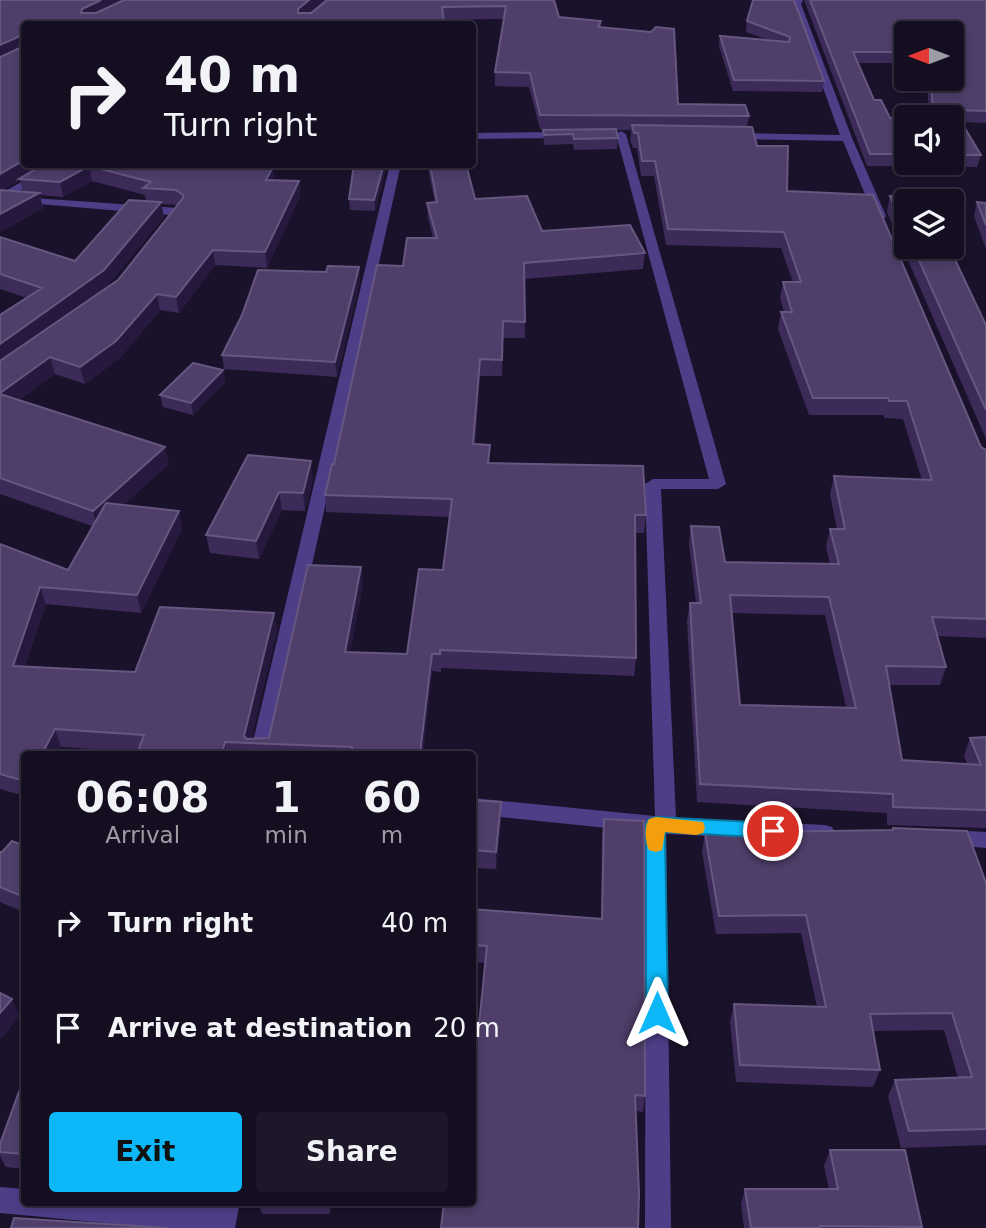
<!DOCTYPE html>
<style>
:root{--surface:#140e20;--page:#1d1729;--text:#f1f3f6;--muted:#9d9ca5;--line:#332e3e;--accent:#0db8f9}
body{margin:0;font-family:"DejaVu Sans",sans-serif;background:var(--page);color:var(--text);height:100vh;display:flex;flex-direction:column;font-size:26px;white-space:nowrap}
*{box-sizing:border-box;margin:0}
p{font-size:23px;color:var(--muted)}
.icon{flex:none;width:38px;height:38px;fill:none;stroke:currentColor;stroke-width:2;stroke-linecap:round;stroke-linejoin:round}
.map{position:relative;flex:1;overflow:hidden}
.panel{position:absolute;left:21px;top:751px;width:455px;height:455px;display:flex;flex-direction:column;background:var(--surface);border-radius:7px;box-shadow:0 4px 10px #0003,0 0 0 2px var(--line)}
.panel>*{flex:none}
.top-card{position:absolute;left:21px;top:21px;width:455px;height:147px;border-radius:7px;box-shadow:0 4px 10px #0003,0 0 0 2px var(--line);background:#140e20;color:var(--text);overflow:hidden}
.needle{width:46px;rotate:270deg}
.controls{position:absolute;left:894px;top:21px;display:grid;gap:14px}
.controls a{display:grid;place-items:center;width:70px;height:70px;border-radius:7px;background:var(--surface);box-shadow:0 4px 10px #0003,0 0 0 2px var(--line);font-size:35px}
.pin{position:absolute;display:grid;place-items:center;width:60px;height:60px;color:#fff;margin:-30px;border:4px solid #fff;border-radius:50%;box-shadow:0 2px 7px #0007}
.me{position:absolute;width:77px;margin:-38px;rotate:0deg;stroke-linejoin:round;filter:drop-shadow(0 0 5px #0008)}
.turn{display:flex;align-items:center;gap:24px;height:147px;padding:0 28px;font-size:32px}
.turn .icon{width:91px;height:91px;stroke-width:2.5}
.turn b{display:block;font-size:49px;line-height:60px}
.eta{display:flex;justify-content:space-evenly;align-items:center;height:119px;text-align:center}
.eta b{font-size:42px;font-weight:600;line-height:49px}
.button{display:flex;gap:14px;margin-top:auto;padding:14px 28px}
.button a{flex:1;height:80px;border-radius:7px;background:var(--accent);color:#111;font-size:28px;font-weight:600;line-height:80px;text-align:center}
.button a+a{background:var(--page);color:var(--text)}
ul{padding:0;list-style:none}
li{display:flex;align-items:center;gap:21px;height:105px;padding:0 28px}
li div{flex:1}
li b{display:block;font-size:26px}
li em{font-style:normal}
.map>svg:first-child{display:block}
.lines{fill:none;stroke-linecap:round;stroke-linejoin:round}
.minor{fill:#4e3e88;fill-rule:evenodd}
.wall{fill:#3c2b58;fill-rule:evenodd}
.shaded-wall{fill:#27193e}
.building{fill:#4e3e69;stroke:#665781;stroke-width:2;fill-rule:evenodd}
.route{fill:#0db8f9;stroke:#0878a2;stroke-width:2}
.slow{fill:#f59e0b}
</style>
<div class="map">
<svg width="986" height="1228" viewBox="0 0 986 1228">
<rect width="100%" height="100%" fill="#1a122a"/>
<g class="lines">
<path class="minor" d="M 795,0 L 803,0 L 801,4 L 852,138 L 886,216 L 884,219 L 874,216 L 843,141 L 731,139 L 726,136 L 731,133 L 840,135 L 793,4 Z
M 621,131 L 626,134 L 726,484 L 718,489 L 661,489 L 676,818 L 825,825 L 832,827 L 835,833 L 832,839 L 825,841 L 666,834 L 671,1228 L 645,1228 L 646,832 L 472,814 L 472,798 L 655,816 L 645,484 L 653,479 L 709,479 L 616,134 Z
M 472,133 L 567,132 L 572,135 L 567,138 L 472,139 Z
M 53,164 L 67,164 L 0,202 L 0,194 Z
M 390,164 L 401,164 L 270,754 L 250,754 Z
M 19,197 L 178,208 L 184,212 L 169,230 L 165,231 L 159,227 L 169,215 L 15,202 L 15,198 Z
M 947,830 L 986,832 L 986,848 L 940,844 L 937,838 L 940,832 Z
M 0,1187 L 24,1189 L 24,1202 L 163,1202 L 213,1207 L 214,1202 L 240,1202 L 235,1228 L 159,1228 L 0,1213 Z"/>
</g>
<path class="wall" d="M 0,0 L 554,0 L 559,17 L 601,21 L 601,27 L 678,104 L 749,116 L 747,127 L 757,146 L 787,191 L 981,447 L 986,450 L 986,638 L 937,636 L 946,667 L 940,685 L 889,685 L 902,760 L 967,764 L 964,756 L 970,738 L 986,737 L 986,828 L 887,825 L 887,813 L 697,802 L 687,621 L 690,603 L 696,603 L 689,544 L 691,526 L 725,562 L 830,564 L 826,547 L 830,529 L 837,529 L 830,494 L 834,476 L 922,480 L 903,419 L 884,418 L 884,415 L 809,415 L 778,329 L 781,312 L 784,312 L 780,298 L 783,282 L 793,282 L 781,248 L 666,245 L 654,176 L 641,176 L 637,148 L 633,148 L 630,140 L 631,130 L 616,130 L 618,138 L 617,149 L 574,150 L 573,144 L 544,145 L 543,130 L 591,130 L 540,129 L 529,87 L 495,86 L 495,72 L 504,19 L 24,24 L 24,164 L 273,167 L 274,180 L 299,181 L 300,196 L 267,268 L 215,265 L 179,313 L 160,310 L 120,358 L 85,384 L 55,374 L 19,400 L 169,464 L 123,505 L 179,511 L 182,529 L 141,613 L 46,604 L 25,666 L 135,672 L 274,613 L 277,631 L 251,739 L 269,738 L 361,567 L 363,584 L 350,652 L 407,654 L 443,570 L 450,517 L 326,512 L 325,495 L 334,464 L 403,266 L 433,238 L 428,218 L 427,203 L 435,202 L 427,164 L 466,164 L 475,199 L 542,231 L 645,253 L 643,269 L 524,279 L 525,338 L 503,338 L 502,376 L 480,376 L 475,444 L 490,463 L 646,515 L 644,533 L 635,533 L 636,658 L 634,676 L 441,668 L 441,672 L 432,671 L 423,754 L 137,754 L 138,752 L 61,747 L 24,754 L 24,796 L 0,789 L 0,544 L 68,570 L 92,526 L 0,494 L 0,315 L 27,298 L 0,289 L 0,237 L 75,261 L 146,201 L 145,195 L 92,181 L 63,197 L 40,195 L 43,208 L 0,232 ZM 20,180 L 23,192 L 2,190 ZM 161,204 L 178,205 L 118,280 L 82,305 L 107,286 L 164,217 ZM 732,613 L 825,615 L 846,707 L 740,705 Z
M 794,0 L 824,81 L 822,92 L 733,91 L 719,46 L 720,36 L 768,40 L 746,32 L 747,21 Z
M 804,0 L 986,0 L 986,123 L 961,122 L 981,155 L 977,167 L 867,166 ZM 906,33 L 952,33 L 952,79 L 926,79 L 930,117 L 952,117 L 952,163 L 906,163 L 906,118 L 890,118 L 874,100 L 858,63 L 906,63 Z
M 354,164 L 387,164 L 375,211 L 350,210 L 349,199 Z
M 890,196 L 906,201 L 906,247 L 949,247 L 986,325 L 986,439 L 887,212 Z
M 977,202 L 986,203 L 986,249 L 974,216 Z
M 326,272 L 360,281 L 337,377 L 224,369 L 222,355 Z
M 223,370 L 225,382 L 193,415 L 163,407 L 160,395 Z
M 248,455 L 313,479 L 305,511 L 282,510 L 259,559 L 210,553 L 206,535 Z
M 472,800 L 501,820 L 496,869 L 472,868 Z
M 604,819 L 645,1096 L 643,1112 L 636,1111 L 472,1202 L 473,1093 L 485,963 L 472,962 L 472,909 L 601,918 L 602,836 Z
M 893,828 L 986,883 L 986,1145 L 901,1148 L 888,1096 L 895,1080 L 958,1078 L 944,1030 L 873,1031 L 880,1070 L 873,1087 L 736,1082 L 730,1021 L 734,1004 L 817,1007 L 801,933 L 716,934 L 702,852 L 705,833 L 892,830 Z
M 24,846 L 24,912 L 0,902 L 0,852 L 2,852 Z
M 24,1078 L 24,1169 L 6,1167 L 0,1156 L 0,1144 Z
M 830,1150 L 922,1227 L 922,1228 L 744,1228 L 741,1204 L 745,1189 L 829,1189 L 824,1166 Z
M 258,1202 L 332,1202 L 330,1214 L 262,1214 Z"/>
<path class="shaded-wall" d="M 101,0 L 130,0 L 84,24 L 81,13 L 82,9 Z
M 309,0 L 326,0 L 299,24 L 298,9 Z
M 20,36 L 23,50 L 0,60 L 0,45 Z
M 24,160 L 24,164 L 47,164 L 0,191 L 0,174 Z
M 384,164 L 387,164 L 375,211 L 374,200 Z
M 89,166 L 92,181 L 63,197 L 60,182 Z
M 273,167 L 275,182 L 266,180 Z
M 299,181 L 300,196 L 267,268 L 265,252 Z
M 39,193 L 43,208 L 0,232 L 0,214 Z
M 161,202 L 164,217 L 107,286 L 0,364 L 0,344 Z
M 213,250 L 215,265 L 179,313 L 176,297 Z
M 359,267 L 360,281 L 337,377 L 335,362 Z
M 157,294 L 160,310 L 120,358 L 85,384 L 80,367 Z
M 50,357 L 55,374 L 5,410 L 0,393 Z
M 480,359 L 480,376 L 473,461 L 473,444 Z
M 223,370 L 225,382 L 193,415 L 191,403 Z
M 165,447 L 169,464 L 97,528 L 93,511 Z
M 311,461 L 313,479 L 305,511 L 303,493 Z
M 279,492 L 282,510 L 259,559 L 256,541 Z
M 179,511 L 182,529 L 141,613 L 137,595 Z
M 361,567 L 363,584 L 347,670 L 345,652 Z
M 40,587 L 46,604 L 19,683 L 13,666 Z
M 274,613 L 277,631 L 250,743 L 244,736 Z
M 432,654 L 432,671 L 423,754 L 420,754 Z
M 55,729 L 61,747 L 57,754 L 42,754 Z
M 225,742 L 227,754 L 222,754 Z
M 501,802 L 501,820 L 496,869 L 496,852 Z
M 12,999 L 20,1016 L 0,1040 L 0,1013 Z
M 328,1202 L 332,1202 L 330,1214 Z"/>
<path class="building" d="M 0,0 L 101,0 L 82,9 L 81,13 L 96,13 L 124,0 L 309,0 L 298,9 L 298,13 L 311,13 L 327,0 L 554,0 L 559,17 L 601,21 L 598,27 L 651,32 L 656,27 L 674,29 L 678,104 L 745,105 L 749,116 L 540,115 L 530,73 L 495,72 L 506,6 L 442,7 L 444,24 L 24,24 L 24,160 L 0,174 L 0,57 L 22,47 L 23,39 L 20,36 L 0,45 Z
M 753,0 L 794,0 L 824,81 L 734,80 L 720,36 L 789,42 L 790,37 L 747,21 Z
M 810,0 L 986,0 L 986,111 L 954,110 L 981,155 L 952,155 L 952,117 L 934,117 L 930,79 L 952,79 L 952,33 L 906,33 L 906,52 L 853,52 L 874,100 L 881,100 L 890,118 L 906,118 L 906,154 L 870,154 Z
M 632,125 L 752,127 L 757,146 L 788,146 L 787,191 L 873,195 L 981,447 L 986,450 L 986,619 L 932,617 L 946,667 L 886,666 L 902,760 L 981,765 L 970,738 L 986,737 L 986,810 L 893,807 L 893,794 L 700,784 L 690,603 L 701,603 L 691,526 L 719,527 L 725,562 L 839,564 L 830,529 L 845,529 L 834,476 L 932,480 L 907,401 L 889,401 L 888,398 L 813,398 L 781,312 L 792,312 L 783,282 L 801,282 L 784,232 L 668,229 L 655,161 L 642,161 L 638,133 L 634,133 ZM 730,595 L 829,597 L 856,708 L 740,705 Z
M 616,129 L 618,138 L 574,139 L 573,134 L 544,135 L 543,130 Z
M 44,164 L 211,164 L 273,167 L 266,180 L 299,181 L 265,252 L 213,250 L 176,297 L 157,294 L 116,341 L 80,367 L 50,357 L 0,393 L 0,361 L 118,280 L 183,198 L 183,195 L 176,190 L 143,188 L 151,182 L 89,166 L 60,182 L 19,179 Z
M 354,164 L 384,164 L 374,200 L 349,199 Z
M 430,164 L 466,164 L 475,199 L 527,196 L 542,231 L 630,225 L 645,253 L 524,263 L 525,322 L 503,321 L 502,360 L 480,359 L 473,444 L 490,445 L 488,463 L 643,466 L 646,515 L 635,515 L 636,658 L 440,650 L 440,654 L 432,654 L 420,754 L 351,754 L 352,747 L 225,742 L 222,754 L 137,754 L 144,735 L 55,729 L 42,754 L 24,754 L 24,781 L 0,774 L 0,544 L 68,570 L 106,503 L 179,511 L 137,595 L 40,587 L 13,666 L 135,672 L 160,607 L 274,613 L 244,736 L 247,739 L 269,738 L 308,565 L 361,567 L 345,652 L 407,654 L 419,569 L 443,570 L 452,499 L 325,495 L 332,464 L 334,464 L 377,265 L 403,266 L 407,238 L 437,238 L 427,203 L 437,202 Z
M 0,190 L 39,193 L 0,214 Z
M 890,196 L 926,198 L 928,201 L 906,201 L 906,232 Z
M 129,200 L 161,202 L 104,270 L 0,344 L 0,315 L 42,288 L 0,274 L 0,237 L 75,261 Z
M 977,202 L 986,203 L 986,225 Z
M 913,247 L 949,247 L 986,325 L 986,410 Z
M 328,266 L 359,267 L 335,362 L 222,355 L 242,315 L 258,270 L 326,272 Z
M 193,363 L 223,370 L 191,403 L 160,395 Z
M 0,394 L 165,447 L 93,511 L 0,478 Z
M 248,455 L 311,461 L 303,493 L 279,492 L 256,541 L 206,535 Z
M 472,800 L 501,802 L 496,852 L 472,850 Z
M 604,819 L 644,821 L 645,1096 L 635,1095 L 639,1194 L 638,1228 L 441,1228 L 444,1202 L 472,1202 L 472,1093 L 487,946 L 472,945 L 472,909 L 602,919 Z
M 893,828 L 967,831 L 986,883 L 986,1129 L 909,1131 L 895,1080 L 972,1077 L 952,1013 L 870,1014 L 880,1070 L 740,1065 L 734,1004 L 826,1007 L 806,915 L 719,916 L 705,833 L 893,830 Z
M 12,841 L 24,846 L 24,897 L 0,887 L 0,852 L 2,852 Z
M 0,993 L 12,999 L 0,1013 Z
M 24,1078 L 24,1154 L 0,1152 L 0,1144 Z
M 830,1150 L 905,1150 L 922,1227 L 820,1226 L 820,1228 L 751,1228 L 745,1189 L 838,1189 Z
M 14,1218 L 169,1228 L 11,1228 Z"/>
<path class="route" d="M 656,817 L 773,823 L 780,825 L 783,831 L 780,836 L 773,838 L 665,832 L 668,1013 L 664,1019 L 657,1022 L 649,1019 L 646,1013 L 646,824 L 649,819 Z"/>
<path class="slow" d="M 656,817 L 703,822 L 705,827 L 703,833 L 696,835 L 665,832 L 662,850 L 656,852 L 649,850 C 645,842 644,827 649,819 Z"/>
</svg>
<div class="controls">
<a><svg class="needle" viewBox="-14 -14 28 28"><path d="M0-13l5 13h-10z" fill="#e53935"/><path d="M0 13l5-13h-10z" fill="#9d9ca5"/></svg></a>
<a><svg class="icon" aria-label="sound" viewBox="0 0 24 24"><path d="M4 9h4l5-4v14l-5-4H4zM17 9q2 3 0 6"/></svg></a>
<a><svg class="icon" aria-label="layers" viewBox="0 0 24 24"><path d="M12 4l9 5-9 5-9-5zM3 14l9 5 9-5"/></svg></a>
</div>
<div class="pin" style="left:773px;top:831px;background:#d93025"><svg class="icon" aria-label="arrive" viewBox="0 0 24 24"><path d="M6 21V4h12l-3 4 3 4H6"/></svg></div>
<svg class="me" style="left:657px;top:1013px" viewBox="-20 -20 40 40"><path d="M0-17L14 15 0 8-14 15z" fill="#0db8f9" stroke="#fff" stroke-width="4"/></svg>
<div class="top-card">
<div class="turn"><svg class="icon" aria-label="right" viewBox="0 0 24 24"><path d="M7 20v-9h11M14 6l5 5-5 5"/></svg><div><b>40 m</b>Turn right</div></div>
</div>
<section class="panel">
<div class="eta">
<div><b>06:08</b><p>Arrival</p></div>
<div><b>1</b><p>min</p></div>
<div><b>60</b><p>m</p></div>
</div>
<ul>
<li><svg class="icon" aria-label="right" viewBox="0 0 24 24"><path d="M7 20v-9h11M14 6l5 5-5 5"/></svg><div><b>Turn right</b></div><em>40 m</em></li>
<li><svg class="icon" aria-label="arrive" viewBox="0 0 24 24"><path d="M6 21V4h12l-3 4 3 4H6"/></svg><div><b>Arrive at destination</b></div><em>20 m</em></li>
</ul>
<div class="button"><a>Exit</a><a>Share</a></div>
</section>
</div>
